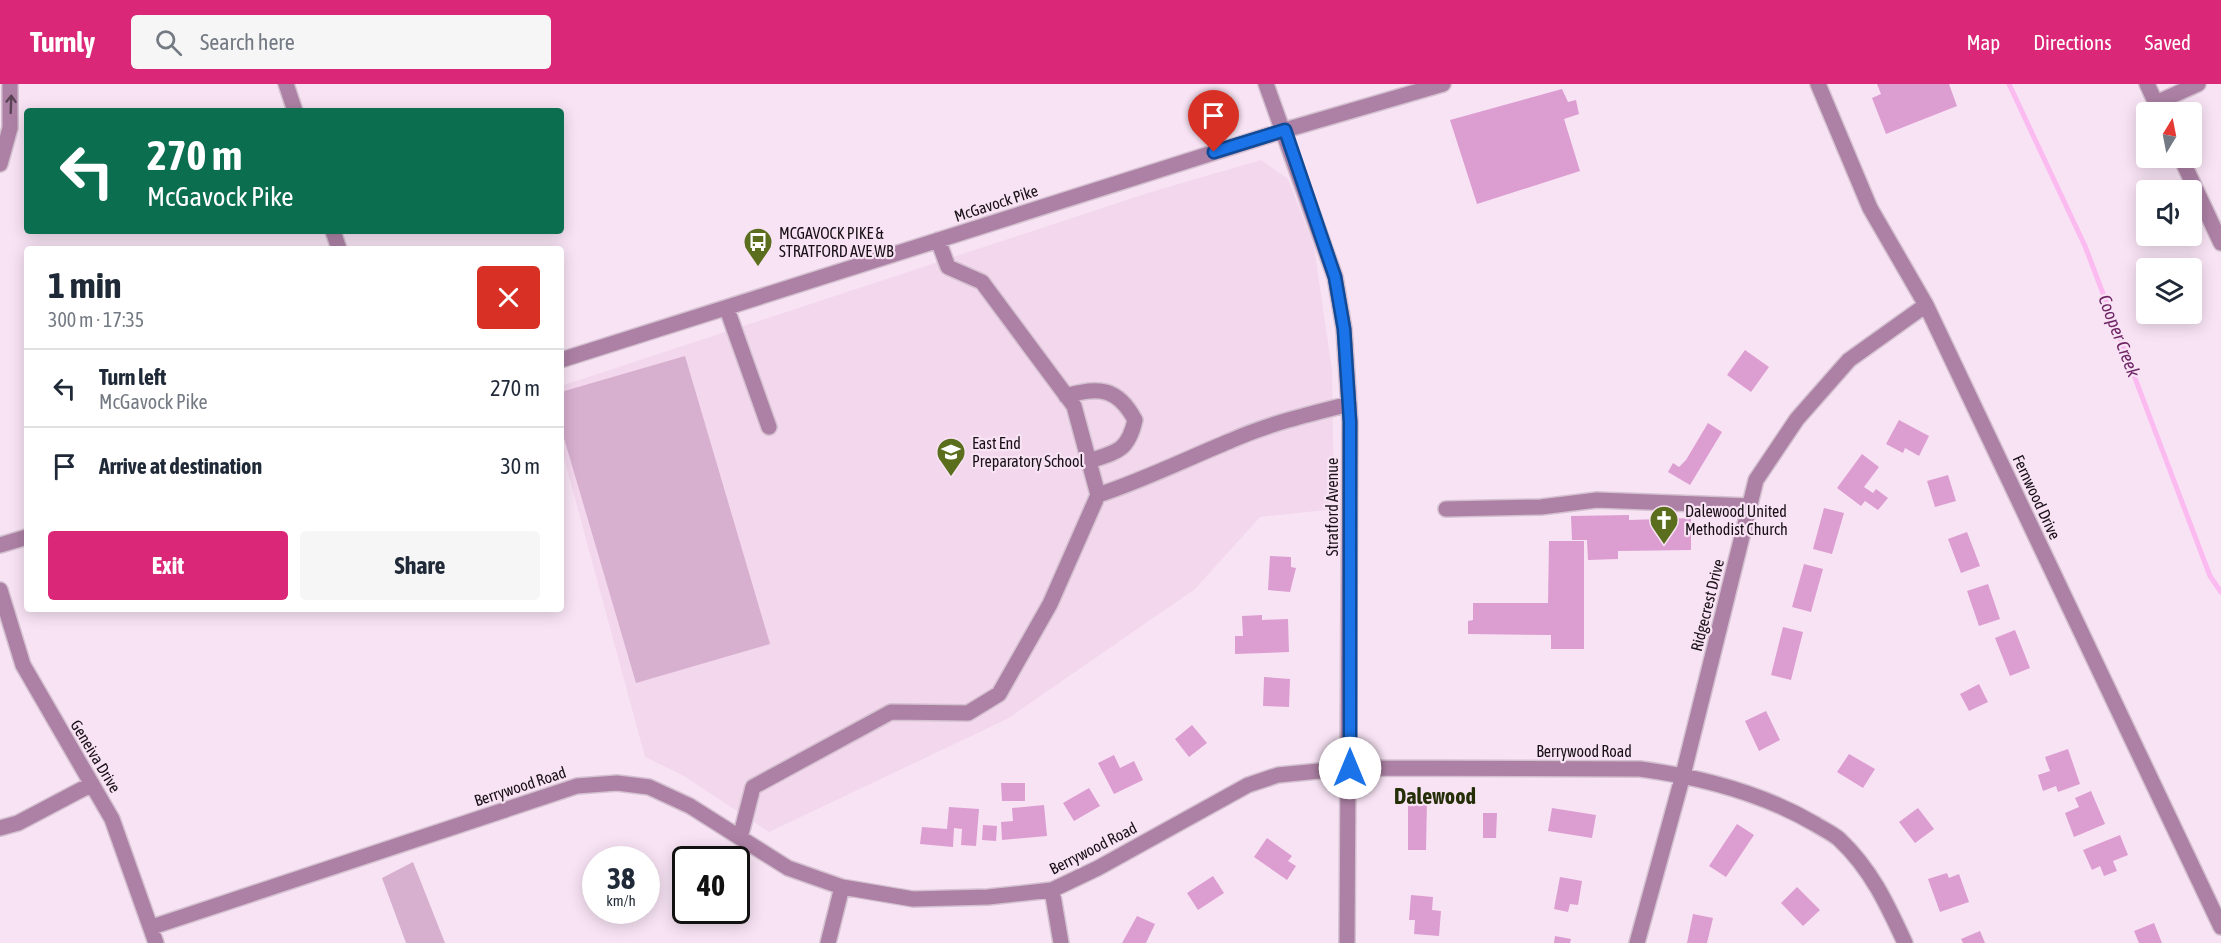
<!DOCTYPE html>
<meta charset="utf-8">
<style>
:root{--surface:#fff;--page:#f6f6f7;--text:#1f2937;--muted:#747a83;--line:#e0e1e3;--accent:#db2777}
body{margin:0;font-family:"Asap Condensed",sans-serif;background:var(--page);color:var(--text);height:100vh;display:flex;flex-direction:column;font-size:22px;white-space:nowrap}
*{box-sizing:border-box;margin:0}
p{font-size:20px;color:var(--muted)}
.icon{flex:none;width:33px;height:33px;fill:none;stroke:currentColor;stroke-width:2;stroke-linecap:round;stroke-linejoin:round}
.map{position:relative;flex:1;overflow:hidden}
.details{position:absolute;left:24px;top:162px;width:540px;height:366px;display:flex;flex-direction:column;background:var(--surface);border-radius:6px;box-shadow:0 3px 15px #0003}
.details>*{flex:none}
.guide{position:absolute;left:24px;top:24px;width:540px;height:126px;border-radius:6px;box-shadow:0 3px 15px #0003;background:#0b6e4f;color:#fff;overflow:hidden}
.needle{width:39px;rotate:10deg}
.buttons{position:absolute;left:2136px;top:18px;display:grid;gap:12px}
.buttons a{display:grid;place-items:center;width:66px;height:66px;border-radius:6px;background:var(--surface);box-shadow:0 3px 15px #0003;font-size:30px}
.speed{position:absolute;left:582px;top:762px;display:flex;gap:12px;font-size:30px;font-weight:700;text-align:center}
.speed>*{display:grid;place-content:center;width:78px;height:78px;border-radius:50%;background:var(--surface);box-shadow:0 3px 15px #0003;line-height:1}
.speed small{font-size:15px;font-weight:400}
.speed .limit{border:3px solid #111;border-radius:9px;background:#fff;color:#111}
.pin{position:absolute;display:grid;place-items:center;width:51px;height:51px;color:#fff;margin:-62px -26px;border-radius:50% 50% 50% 0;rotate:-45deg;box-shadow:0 0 6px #0007}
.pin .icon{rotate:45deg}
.me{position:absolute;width:66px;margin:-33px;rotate:0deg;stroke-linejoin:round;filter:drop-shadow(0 0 4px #0008)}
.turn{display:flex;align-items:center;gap:21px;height:126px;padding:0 24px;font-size:27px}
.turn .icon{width:78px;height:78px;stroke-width:2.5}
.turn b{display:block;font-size:42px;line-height:51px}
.round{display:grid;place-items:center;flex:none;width:63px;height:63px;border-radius:6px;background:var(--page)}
.head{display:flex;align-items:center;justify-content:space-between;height:102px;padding:0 24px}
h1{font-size:36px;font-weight:700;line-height:45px}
.button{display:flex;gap:12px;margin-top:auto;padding:12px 24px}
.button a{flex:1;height:69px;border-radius:6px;background:var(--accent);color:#fff;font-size:24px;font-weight:700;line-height:69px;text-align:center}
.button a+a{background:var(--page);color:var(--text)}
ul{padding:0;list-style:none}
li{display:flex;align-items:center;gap:18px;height:78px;padding:0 24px;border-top:2px solid var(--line)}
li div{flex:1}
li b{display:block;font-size:22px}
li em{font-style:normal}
header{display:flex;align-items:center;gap:36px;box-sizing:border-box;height:84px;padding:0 30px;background:var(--accent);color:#fff}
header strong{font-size:28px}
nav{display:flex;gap:33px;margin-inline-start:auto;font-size:21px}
.search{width:420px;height:54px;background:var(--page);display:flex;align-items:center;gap:15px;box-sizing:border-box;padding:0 21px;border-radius:6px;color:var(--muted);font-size:22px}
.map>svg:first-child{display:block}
.built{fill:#f3d7ed}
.green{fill:#d7afcf}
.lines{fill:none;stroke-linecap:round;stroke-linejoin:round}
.stream{stroke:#fbbaf0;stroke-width:5}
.building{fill:#dc9dd1}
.minor-casing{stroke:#d4c1d0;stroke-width:18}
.minor{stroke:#ad81a5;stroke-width:15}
.oneway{stroke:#5b4356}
.route-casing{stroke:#114b97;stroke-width:15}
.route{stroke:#1a73e8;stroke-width:10}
.labels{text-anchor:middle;stroke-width:4.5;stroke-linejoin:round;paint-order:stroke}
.street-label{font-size:16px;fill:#181016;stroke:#f8e3f4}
.poi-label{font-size:16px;fill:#181016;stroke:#f8e3f4;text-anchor:start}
.water-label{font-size:18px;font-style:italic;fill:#6e2465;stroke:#f8e3f4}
.district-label{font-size:22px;font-weight:bold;fill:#242e07;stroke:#f8e3f4}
</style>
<header>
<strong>Turnly</strong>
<div class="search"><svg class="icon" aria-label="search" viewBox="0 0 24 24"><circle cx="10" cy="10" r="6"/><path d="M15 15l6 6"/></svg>Search here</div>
<nav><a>Map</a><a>Directions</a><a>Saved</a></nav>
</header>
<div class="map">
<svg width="2221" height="859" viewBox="0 0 2221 859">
<rect width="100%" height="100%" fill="#f8e3f4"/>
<path class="built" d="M 1261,76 L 1288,95 L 1314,162 L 1332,287 L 1334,425 L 1260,433 L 1195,505 L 1007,635 L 769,748 L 684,692 L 645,673 L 561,363 L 561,302 L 1151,108 Z"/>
<path class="green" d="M 685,272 L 770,560 L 636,599 L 561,344 L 561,308 Z
M 413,778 L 445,859 L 406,859 L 382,794 Z"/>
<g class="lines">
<path class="stream" d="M 2009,0 L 2085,162 L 2210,492 L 2221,508"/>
</g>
<path class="building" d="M 1877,0 L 1949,0 L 1957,22 L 1886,50 L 1872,14 L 1881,10 Z
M 1562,5 L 1568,18 L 1576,16 L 1579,30 L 1564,35 L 1580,87 L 1477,120 L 1450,36 Z
M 1745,266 L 1769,283 L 1751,308 L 1727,291 Z
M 1899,336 L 1929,352 L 1919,372 L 1905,364 L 1903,369 L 1886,360 Z
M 1708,339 L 1722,348 L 1690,401 L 1668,388 L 1673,379 L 1679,383 L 1686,376 Z
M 1862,370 L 1879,383 L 1864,403 L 1873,409 L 1876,405 L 1888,414 L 1878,426 L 1865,417 L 1861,422 L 1837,404 Z
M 1948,391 L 1956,417 L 1935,423 L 1927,397 Z
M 1824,424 L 1844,429 L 1832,470 L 1813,465 Z
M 1629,431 L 1629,436 L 1691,434 L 1691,466 L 1618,467 L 1618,475 L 1588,476 L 1587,456 L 1572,456 L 1571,432 Z
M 1967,448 L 1980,482 L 1961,489 L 1948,455 Z
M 1549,457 L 1584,457 L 1584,565 L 1551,565 L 1551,551 L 1468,550 L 1468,537 L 1473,536 L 1473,519 L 1548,519 Z
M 1270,472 L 1291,473 L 1291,483 L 1296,484 L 1290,508 L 1268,506 Z
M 1804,480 L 1823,485 L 1811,528 L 1792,523 Z
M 1988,500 L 2000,535 L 1979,542 L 1967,507 Z
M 1262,531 L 1262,536 L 1288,535 L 1289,568 L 1235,570 L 1235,552 L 1243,552 L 1242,532 Z
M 1783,543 L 1803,548 L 1791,596 L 1771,591 Z
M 2015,546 L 2030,584 L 2010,592 L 1995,554 Z
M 1264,593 L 1290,595 L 1289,623 L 1263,622 Z
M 1979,600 L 1988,618 L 1969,627 L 1960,610 Z
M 1766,627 L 1780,656 L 1759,667 L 1745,637 Z
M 1192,641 L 1207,659 L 1189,673 L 1175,655 Z
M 2068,665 L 2080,700 L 2058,708 L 2056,702 L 2043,707 L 2038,691 L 2050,687 L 2045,673 Z
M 1849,670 L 1875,685 L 1863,704 L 1837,688 Z
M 1114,671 L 1120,684 L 1134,677 L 1143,696 L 1114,710 L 1098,679 Z
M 1001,699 L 1025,699 L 1025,717 L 1002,717 Z
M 1089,704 L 1100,722 L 1074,737 L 1063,719 Z
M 2091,707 L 2105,740 L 2074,753 L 2065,729 L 2079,723 L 2075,714 Z
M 1408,716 L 1427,716 L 1426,766 L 1408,766 Z
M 1044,721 L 1047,752 L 1002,756 L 1001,738 L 1013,737 L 1012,724 Z
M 949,723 L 979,725 L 976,762 L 961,761 L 962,745 L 954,744 L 953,763 L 920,760 L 922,743 L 947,745 Z
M 1552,724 L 1596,731 L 1592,754 L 1548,747 Z
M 1918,724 L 1934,745 L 1915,759 L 1899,738 Z
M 1483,729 L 1497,729 L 1496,754 L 1483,754 Z
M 1737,740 L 1754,751 L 1726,793 L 1709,782 Z
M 983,741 L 997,742 L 996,757 L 982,756 Z
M 2120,751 L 2128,771 L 2113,777 L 2117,787 L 2104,792 L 2100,782 L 2092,786 L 2083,766 Z
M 1267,754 L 1292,772 L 1288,777 L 1296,782 L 1287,796 L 1254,773 Z
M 1947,789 L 1949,794 L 1959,790 L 1969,818 L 1940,828 L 1928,795 Z
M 1213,792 L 1224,809 L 1198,826 L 1187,809 Z
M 1560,793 L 1582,797 L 1578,821 L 1570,820 L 1568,828 L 1554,825 Z
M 1797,803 L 1820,826 L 1803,842 L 1781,819 Z
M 1411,811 L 1433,813 L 1432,826 L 1441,827 L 1439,852 L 1414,850 L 1415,836 L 1409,836 Z
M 1693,830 L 1713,834 L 1707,859 L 1687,859 Z
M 1137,832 L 1155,840 L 1146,859 L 1122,859 Z
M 2154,839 L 2162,859 L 2139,859 L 2134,847 Z
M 1980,847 L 1985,859 L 1963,859 L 1961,855 Z
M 1555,852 L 1571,855 L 1570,859 L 1554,859 Z"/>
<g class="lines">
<g class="minor-casing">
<path id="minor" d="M 286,0 L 295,27
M 1266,0 L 1335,193 L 1344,245 L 1350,338 L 1347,859
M 1818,0 L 1870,124 L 1926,221 L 2221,843
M 2147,0 L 2160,28
M 2156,19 L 2198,0
M 2181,74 L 2221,159
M 0,80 L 10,44 L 10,0
M 333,147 L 339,165
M 938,156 L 948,183 L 982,198 L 1074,322 L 1098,411 C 1144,396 1186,375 1230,357 C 1268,340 1309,330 1349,320
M 727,225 L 769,343
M 561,276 L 1285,46 L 1443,0
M 1066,312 C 1099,302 1118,304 1135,336 C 1128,367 1117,368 1089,377
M 1446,425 L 1541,423 L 1597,416 L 1750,422
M 0,461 L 27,453
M 0,506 L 23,581 L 112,735 L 156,859
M 0,744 L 18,739 L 92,700
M 740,754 L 753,703 L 891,628 L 968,629 L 999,610 L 1050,520 L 1098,411
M 1052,806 L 1061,859
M 152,843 L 577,702 L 617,699 L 649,703 L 690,722 L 788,784 L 842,803 L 913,815 L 988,813 L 1052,806 L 1098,784 L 1248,701 L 1278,691 L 1350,684 L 1640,685 C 1701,693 1762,709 1815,740 C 1823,745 1832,749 1839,755 C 1871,785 1887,820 1905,859
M 828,859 L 842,803
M 1637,859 L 1683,691 L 1756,396 L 1797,335 L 1849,276 L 1926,221"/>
</g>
<use href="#minor" class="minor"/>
</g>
<defs><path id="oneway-shaft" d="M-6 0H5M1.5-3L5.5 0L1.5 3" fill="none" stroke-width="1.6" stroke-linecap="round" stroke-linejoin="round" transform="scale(1.5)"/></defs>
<use class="oneway" href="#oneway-shaft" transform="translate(11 20) rotate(-88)"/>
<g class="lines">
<g class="route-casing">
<path id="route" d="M 1214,68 L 1285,46 L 1335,193 L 1344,245 L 1350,338 L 1350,684"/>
</g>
<use href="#route" class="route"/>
</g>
<defs>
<g id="bus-pin" transform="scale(1.5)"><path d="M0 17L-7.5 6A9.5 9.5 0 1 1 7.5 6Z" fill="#5a6e1e" stroke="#f8e3f4"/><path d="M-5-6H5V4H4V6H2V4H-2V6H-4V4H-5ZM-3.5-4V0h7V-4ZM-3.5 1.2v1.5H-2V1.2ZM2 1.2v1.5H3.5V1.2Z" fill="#fff"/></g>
<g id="school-pin" transform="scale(1.5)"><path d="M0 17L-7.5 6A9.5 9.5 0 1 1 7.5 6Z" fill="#5a6e1e" stroke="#f8e3f4"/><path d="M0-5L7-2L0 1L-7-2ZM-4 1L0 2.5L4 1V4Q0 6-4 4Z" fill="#fff"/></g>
<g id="church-pin" transform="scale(1.5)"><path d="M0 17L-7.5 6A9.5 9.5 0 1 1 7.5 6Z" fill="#5a6e1e" stroke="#f8e3f4"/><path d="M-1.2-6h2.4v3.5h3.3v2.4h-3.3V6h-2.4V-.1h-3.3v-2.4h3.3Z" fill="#fff"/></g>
</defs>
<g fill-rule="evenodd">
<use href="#bus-pin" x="758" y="158"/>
<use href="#school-pin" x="951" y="368"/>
<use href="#church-pin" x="1664" y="436"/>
</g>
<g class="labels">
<g class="street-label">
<text transform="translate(996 119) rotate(-18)" y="6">McGavock Pike</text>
<text transform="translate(2037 413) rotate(65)" y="6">Fernwood Drive</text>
<text transform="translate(1332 423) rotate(-90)" y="6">Stratford Avenue</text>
<text transform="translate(1707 521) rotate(-76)" y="6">Ridgecrest Drive</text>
<text x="1584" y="673">Berrywood Road</text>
<text transform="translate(96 672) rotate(59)" y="6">Geneiva Drive</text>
<text transform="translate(520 702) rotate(-18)" y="6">Berrywood Road</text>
<text transform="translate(1093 764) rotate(-27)" y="6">Berrywood Road</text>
</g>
<g class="poi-label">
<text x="779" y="155">MCGAVOCK PIKE &amp;<tspan x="779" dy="18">STRATFORD AVE WB</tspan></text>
<text x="972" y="365">East End<tspan x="972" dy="18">Preparatory School</tspan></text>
<text x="1685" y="433">Dalewood United<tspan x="1685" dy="18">Methodist Church</tspan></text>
</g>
<g class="water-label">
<text transform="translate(2119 252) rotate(69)" y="6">Cooper Creek</text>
</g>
<g class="district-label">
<text x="1435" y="720">Dalewood</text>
</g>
</g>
</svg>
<div class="buttons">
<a><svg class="needle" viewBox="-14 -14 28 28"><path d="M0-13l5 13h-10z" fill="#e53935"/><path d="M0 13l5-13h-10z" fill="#747a83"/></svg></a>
<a><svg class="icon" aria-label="sound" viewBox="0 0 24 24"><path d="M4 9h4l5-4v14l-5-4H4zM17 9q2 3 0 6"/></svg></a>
<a><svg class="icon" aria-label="layers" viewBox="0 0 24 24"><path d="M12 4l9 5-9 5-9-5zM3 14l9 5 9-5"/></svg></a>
</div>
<div class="speed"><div>38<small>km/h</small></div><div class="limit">40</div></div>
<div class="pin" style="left:1214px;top:68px;background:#d93025"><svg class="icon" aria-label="arrive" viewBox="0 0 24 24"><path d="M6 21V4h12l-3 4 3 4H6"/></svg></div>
<svg class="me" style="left:1350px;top:684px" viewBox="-20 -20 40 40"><circle r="19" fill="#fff"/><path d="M0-13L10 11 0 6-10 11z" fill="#1a73e8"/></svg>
<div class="guide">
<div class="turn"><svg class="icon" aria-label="left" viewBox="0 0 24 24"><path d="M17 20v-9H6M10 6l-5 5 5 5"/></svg><div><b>270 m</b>McGavock Pike</div></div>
</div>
<section class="details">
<div class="head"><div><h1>1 min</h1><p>300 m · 17:35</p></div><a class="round" style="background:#d93025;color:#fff"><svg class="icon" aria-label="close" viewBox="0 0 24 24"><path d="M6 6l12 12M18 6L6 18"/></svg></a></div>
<ul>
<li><svg class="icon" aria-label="left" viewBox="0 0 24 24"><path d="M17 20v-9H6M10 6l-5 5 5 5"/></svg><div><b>Turn left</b><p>McGavock Pike</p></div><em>270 m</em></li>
<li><svg class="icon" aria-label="arrive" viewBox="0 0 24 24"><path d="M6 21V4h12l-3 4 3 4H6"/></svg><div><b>Arrive at destination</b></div><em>30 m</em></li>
</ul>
<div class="button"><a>Exit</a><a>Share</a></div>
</section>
</div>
